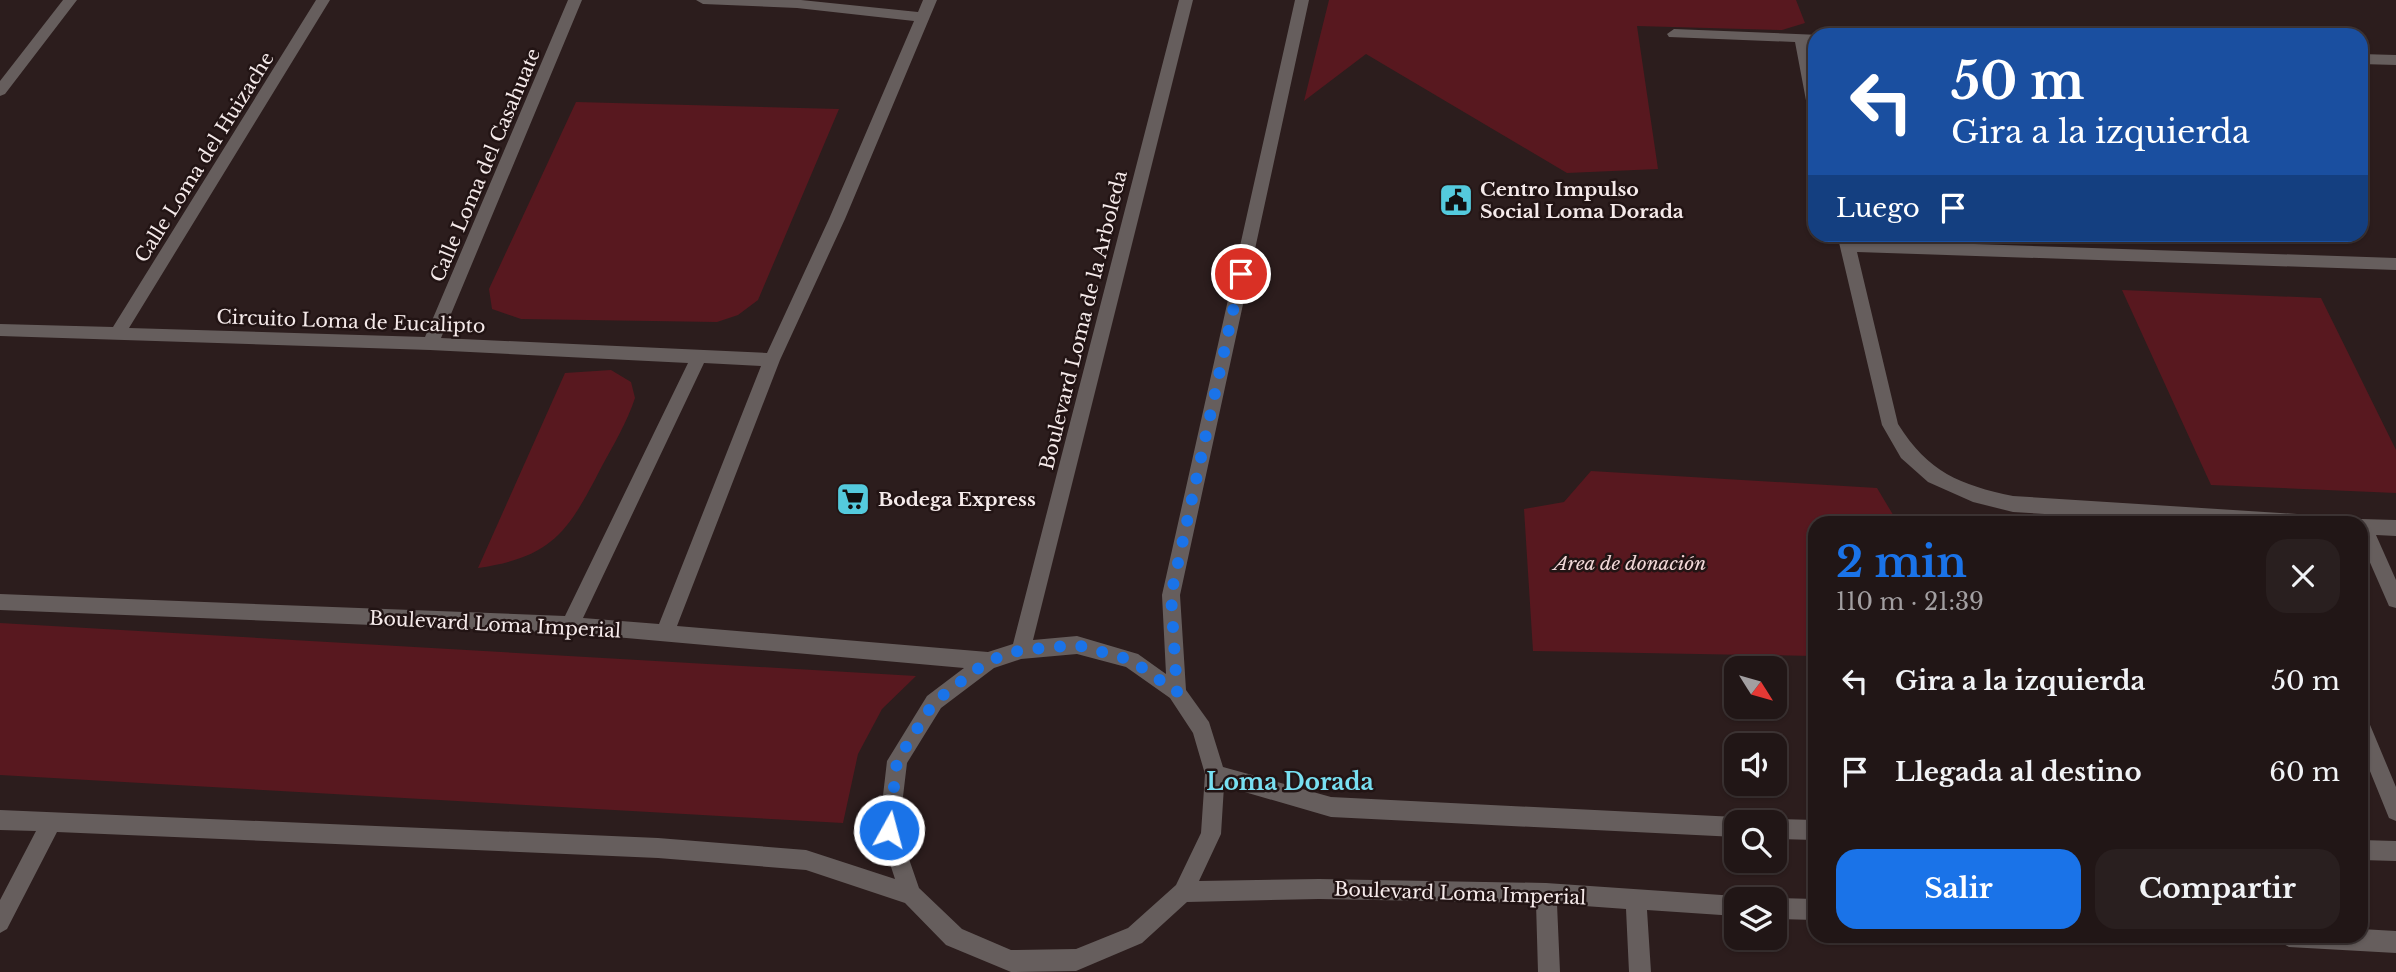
<!DOCTYPE html>
<html lang="es">
<meta charset="utf-8">
<style>
:root{--surface:#211616;--page:#291f1f;--text:#f1f3f6;--muted:#a29fa1;--line:#3e3535;--accent:#1a73e8}
body{margin:0;font-family:"Libre Baskerville",serif;background:var(--page);color:var(--text);height:100vh;display:flex;flex-direction:column;font-size:26px;white-space:nowrap}
*{box-sizing:border-box;margin:0}
p{font-size:23px;color:var(--muted)}
.icon{flex:none;width:38px;height:38px;fill:none;stroke:currentColor;stroke-width:2;stroke-linecap:round;stroke-linejoin:round}
.map{position:relative;flex:1;overflow:hidden}
.drawer{position:absolute;left:1808px;top:516px;width:560px;height:427px;display:flex;flex-direction:column;background:var(--surface);border-radius:21px;box-shadow:0 2px 5px #0004,0 0 0 2px var(--line)}
.drawer>*{flex:none}
.hud{position:absolute;left:1808px;top:28px;width:560px;height:214px;border-radius:21px;box-shadow:0 2px 5px #0004,0 0 0 2px var(--line);background:#1a4fa0;color:#fff;overflow:hidden}
.needle{width:46px;rotate:127deg}
.controls{position:absolute;left:1724px;top:656px;display:grid;gap:14px}
.controls a{display:grid;place-items:center;width:63px;height:63px;border-radius:14px;background:var(--surface);box-shadow:0 2px 5px #0004,0 0 0 2px var(--line);font-size:35px}
.pin{position:absolute;display:grid;place-items:center;width:60px;height:60px;color:#fff;margin:-30px;border:4px solid #fff;border-radius:50%;box-shadow:0 2px 7px #0007}
.me{position:absolute;width:77px;margin:-38px;rotate:7deg;stroke-linejoin:round;filter:drop-shadow(0 0 5px #0008)}
.turn{display:flex;align-items:center;gap:24px;height:147px;padding:0 28px;font-size:32px}
.turn .icon{width:91px;height:91px;stroke-width:2.5}
.turn b{display:block;font-size:49px;line-height:60px}
.then{display:flex;align-items:center;height:66px;padding:0 28px;background:#0003;gap:14px;font-size:26px}
.round{display:grid;place-items:center;flex:none;width:74px;height:74px;border-radius:21px;background:var(--page)}
.headline{display:flex;align-items:center;justify-content:space-between;height:119px;padding:0 28px}
h1{font-size:42px;font-weight:700;line-height:52px;color:var(--accent)}
.cta{display:flex;gap:14px;margin-top:auto;padding:14px 28px}
.cta a{flex:1;height:80px;border-radius:21px;background:var(--accent);color:#fff;font-size:28px;font-weight:700;line-height:80px;text-align:center}
.cta a+a{background:var(--page);color:var(--text)}
ul{padding:0;list-style:none}
li{display:flex;align-items:center;gap:21px;height:91px;padding:0 28px}
li div{flex:1}
li b{display:block;font-size:26px}
li em{font-style:normal}
.map>svg:first-child{display:block}
.green{fill:#58181f}
.lines{fill:none;stroke-linecap:round;stroke-linejoin:round}
.street{fill:#665e5d;fill-rule:evenodd}
.route{stroke:#1a73e8;stroke-width:12;stroke-dasharray:0 21.6}
.labels{text-anchor:middle;stroke-width:5;stroke-linejoin:round;paint-order:stroke}
.street-label{font-size:19px;fill:#f5eaea;stroke:#221414}
.poi-label{font-size:19px;font-weight:bold;fill:#f5eaea;stroke:#221414;text-anchor:start}
.park-label{font-size:19px;font-style:italic;fill:#f2d8d8;stroke:#221414}
.quarter-label{font-size:23px;font-weight:bold;fill:#78e0f2;stroke:#221414}
</style>
<div class="map">
<svg width="2396" height="972" viewBox="0 0 2396 972">
<rect width="100%" height="100%" fill="#2c1d1d"/>
<path class="green" d="M 1329,0 L 1796,0 L 1805,23 L 1782,30 L 1637,26 L 1658,169 L 1567,173 L 1366,54 L 1304,101 Z
M 576,102 L 839,109 L 758,300 L 738,315 L 717,322 L 521,319 L 492,309 L 489,289 Z
M 2122,290 L 2321,298 L 2396,450 L 2396,493 L 2211,485 Z
M 611,370 L 631,382 L 635,398 C 627,422 614,444 602,466 C 569,530 554,557 478,568 L 565,373 Z
M 1591,471 L 1877,488 L 1898,523 L 1815,523 L 1815,656 L 1533,651 L 1524,509 L 1564,502 Z
M 0,623 L 916,676 L 882,709 L 858,754 L 843,823 L 0,775 Z"/>
<g class="lines">
<path class="street" d="M 63,0 L 77,0 L 5,94 L 0,96 L 0,81 Z
M 316,0 L 330,0 L 129,328 L 425,337 L 568,0 L 582,0 L 441,338 L 767,353 L 829,219 L 914,21 L 797,8 L 703,4 L 696,0 L 801,0 L 918,12 L 923,0 L 937,0 L 845,219 L 780,360 L 677,626 L 988,652 L 1013,644 L 1179,0 L 1193,0 L 1033,640 L 1077,636 L 1138,654 L 1166,674 L 1162,595 L 1295,0 L 1309,0 L 1180,595 L 1186,690 L 1209,722 L 1223,767 L 1331,797 L 1736,817 L 1744,822 L 1736,822 L 1736,837 L 1331,817 L 1224,786 L 1221,834 L 1199,881 L 1319,879 L 1546,883 L 1736,896 L 1744,900 L 1736,900 L 1736,916 L 1647,910 L 1651,972 L 1629,972 L 1626,909 L 1557,904 L 1560,972 L 1538,972 L 1536,903 L 1319,899 L 1187,902 L 1142,943 L 1076,971 L 1011,972 L 946,945 L 905,903 L 806,870 L 658,858 L 57,832 L 7,929 L 0,933 L 0,900 L 36,831 L 0,830 L 0,810 L 658,838 L 806,850 L 895,879 L 879,830 L 887,761 L 927,696 L 964,668 L 570,633 L 0,610 L 0,594 L 565,616 L 688,363 L 430,350 L 0,336 L 0,324 L 113,327 ZM 704,363 L 761,366 L 659,624 L 583,618 ZM 1077,654 L 1126,667 L 1170,698 L 1193,733 L 1205,774 L 1201,833 L 1176,885 L 1128,928 L 1076,949 L 1011,950 L 962,929 L 919,888 L 899,830 L 907,763 L 941,708 L 994,668 L 1021,659 Z
M 1674,29 L 1820,35 L 1815,35 L 1815,43 L 1809,42 L 1815,73 L 1815,116 L 1808,111 L 1795,42 L 1669,37 L 1667,34 Z
M 2361,54 L 2396,55 L 2396,65 L 2361,64 Z
M 1837,234 L 1853,234 L 1854,240 L 2396,258 L 2396,270 L 1857,252 L 1898,424 C 1928,472 1960,485 2013,496 L 2312,515 L 2318,518 L 2321,523 L 2196,523 L 2013,512 L 1973,502 L 1928,482 L 1901,458 L 1882,425 Z
M 2361,519 L 2396,520 L 2396,536 L 2376,535 L 2396,580 L 2396,608 L 2389,606 L 2361,542 L 2361,523 L 2354,523 Z
M 2361,717 L 2368,720 L 2396,787 L 2396,821 L 2389,818 L 2361,749 Z
M 1774,819 L 1815,820 L 1815,840 L 1774,839 L 1774,822 L 1767,822 Z
M 2361,840 L 2396,841 L 2396,861 L 2361,860 Z
M 1774,898 L 1815,899 L 1815,920 L 1774,919 L 1774,900 L 1769,900 Z
M 2361,929 L 2396,931 L 2396,953 L 2289,947 L 2282,943 L 2279,936 L 2361,936 Z"/>
</g>
<g class="lines">
<path class="route" d="M 889,830 L 897,761 L 934,702 L 988,661 L 1021,650 L 1077,645 L 1131,660 L 1177,692 L 1171,595 L 1241,274"/>
</g>
<defs>
<g id="civic-square" transform="scale(1.75)"><rect x="-9" y="-9" width="18" height="18" rx="4" fill="#54cadd" stroke="#221414"/><path d="M-.6-6.5H3V-4.5H.6V-3L4-1V1h2V6H-6V1h2V-1L-.6-3ZM-1.2 2.5V6h2.4V2.5Z" fill="#111"/></g>
<g id="supermarket-square" transform="scale(1.75)"><rect x="-9" y="-9" width="18" height="18" rx="4" fill="#54cadd" stroke="#221414"/><path d="M-6-5.5h2.5l.6 2H6L4.5 2H-2.5L-4.4-4H-6ZM-1.5 3.2a1.3 1.3 0 1 0 .1 0ZM3 3.2a1.3 1.3 0 1 0 .1 0Z" fill="#111"/></g>
</defs>
<g fill-rule="evenodd">
<use href="#civic-square" x="1456" y="200"/>
<use href="#supermarket-square" x="853" y="499"/>
</g>
<g class="labels">
<g class="street-label">
<text transform="translate(204 157) rotate(-58)" y="7">Calle Loma del Huizache</text>
<text transform="translate(485 165) rotate(-67)" y="7">Calle Loma del Casahuate</text>
<text transform="translate(1083 320) rotate(-76)" y="7">Boulevard Loma de la Arboleda</text>
<text transform="translate(351 321) rotate(2)" y="7">Circuito Loma de Eucalipto</text>
<text transform="translate(495 624) rotate(3)" y="7">Boulevard Loma Imperial</text>
<text transform="translate(1460 893) rotate(2)" y="7">Boulevard Loma Imperial</text>
</g>
<g class="poi-label">
<text x="1480" y="196">Centro Impulso<tspan x="1480" dy="22">Social Loma Dorada</tspan></text>
<text x="878" y="506">Bodega Express</text>
</g>
<g class="park-label">
<text x="1630" y="570">Area de donación</text>
</g>
<g class="quarter-label">
<text x="1290" y="790">Loma Dorada</text>
</g>
</g>
</svg>
<div class="controls">
<a><svg class="needle" viewBox="-14 -14 28 28"><path d="M0-13l5 13h-10z" fill="#e53935"/><path d="M0 13l5-13h-10z" fill="#a29fa1"/></svg></a>
<a><svg class="icon" aria-label="sound" viewBox="0 0 24 24"><path d="M4 9h4l5-4v14l-5-4H4zM17 9q2 3 0 6"/></svg></a>
<a><svg class="icon" aria-label="search" viewBox="0 0 24 24"><circle cx="10" cy="10" r="6"/><path d="M15 15l6 6"/></svg></a>
<a><svg class="icon" aria-label="layers" viewBox="0 0 24 24"><path d="M12 4l9 5-9 5-9-5zM3 14l9 5 9-5"/></svg></a>
</div>
<div class="pin" style="left:1241px;top:274px;background:#d93025"><svg class="icon" aria-label="arrive" viewBox="0 0 24 24"><path d="M6 21V4h12l-3 4 3 4H6"/></svg></div>
<svg class="me" style="left:889px;top:830px" viewBox="-20 -20 40 40"><circle r="17" fill="#1a73e8" stroke="#fff" stroke-width="3"/><path d="M0-11L8 9 0 5-8 9z" fill="#fff"/></svg>
<div class="hud">
<div class="turn"><svg class="icon" aria-label="left" viewBox="0 0 24 24"><path d="M17 20v-9H6M10 6l-5 5 5 5"/></svg><div><b>50 m</b>Gira a la izquierda</div></div>
<div class="then">Luego<svg class="icon" aria-label="arrive" viewBox="0 0 24 24"><path d="M6 21V4h12l-3 4 3 4H6"/></svg></div>
</div>
<section class="drawer">
<div class="headline"><div><h1>2 min</h1><p>110 m · 21:39</p></div><a class="round"><svg class="icon" aria-label="close" viewBox="0 0 24 24"><path d="M6 6l12 12M18 6L6 18"/></svg></a></div>
<ul>
<li><svg class="icon" aria-label="left" viewBox="0 0 24 24"><path d="M17 20v-9H6M10 6l-5 5 5 5"/></svg><div><b>Gira a la izquierda</b></div><em>50 m</em></li>
<li><svg class="icon" aria-label="arrive" viewBox="0 0 24 24"><path d="M6 21V4h12l-3 4 3 4H6"/></svg><div><b>Llegada al destino</b></div><em>60 m</em></li>
</ul>
<div class="cta"><a>Salir</a><a>Compartir</a></div>
</section>
</div>
